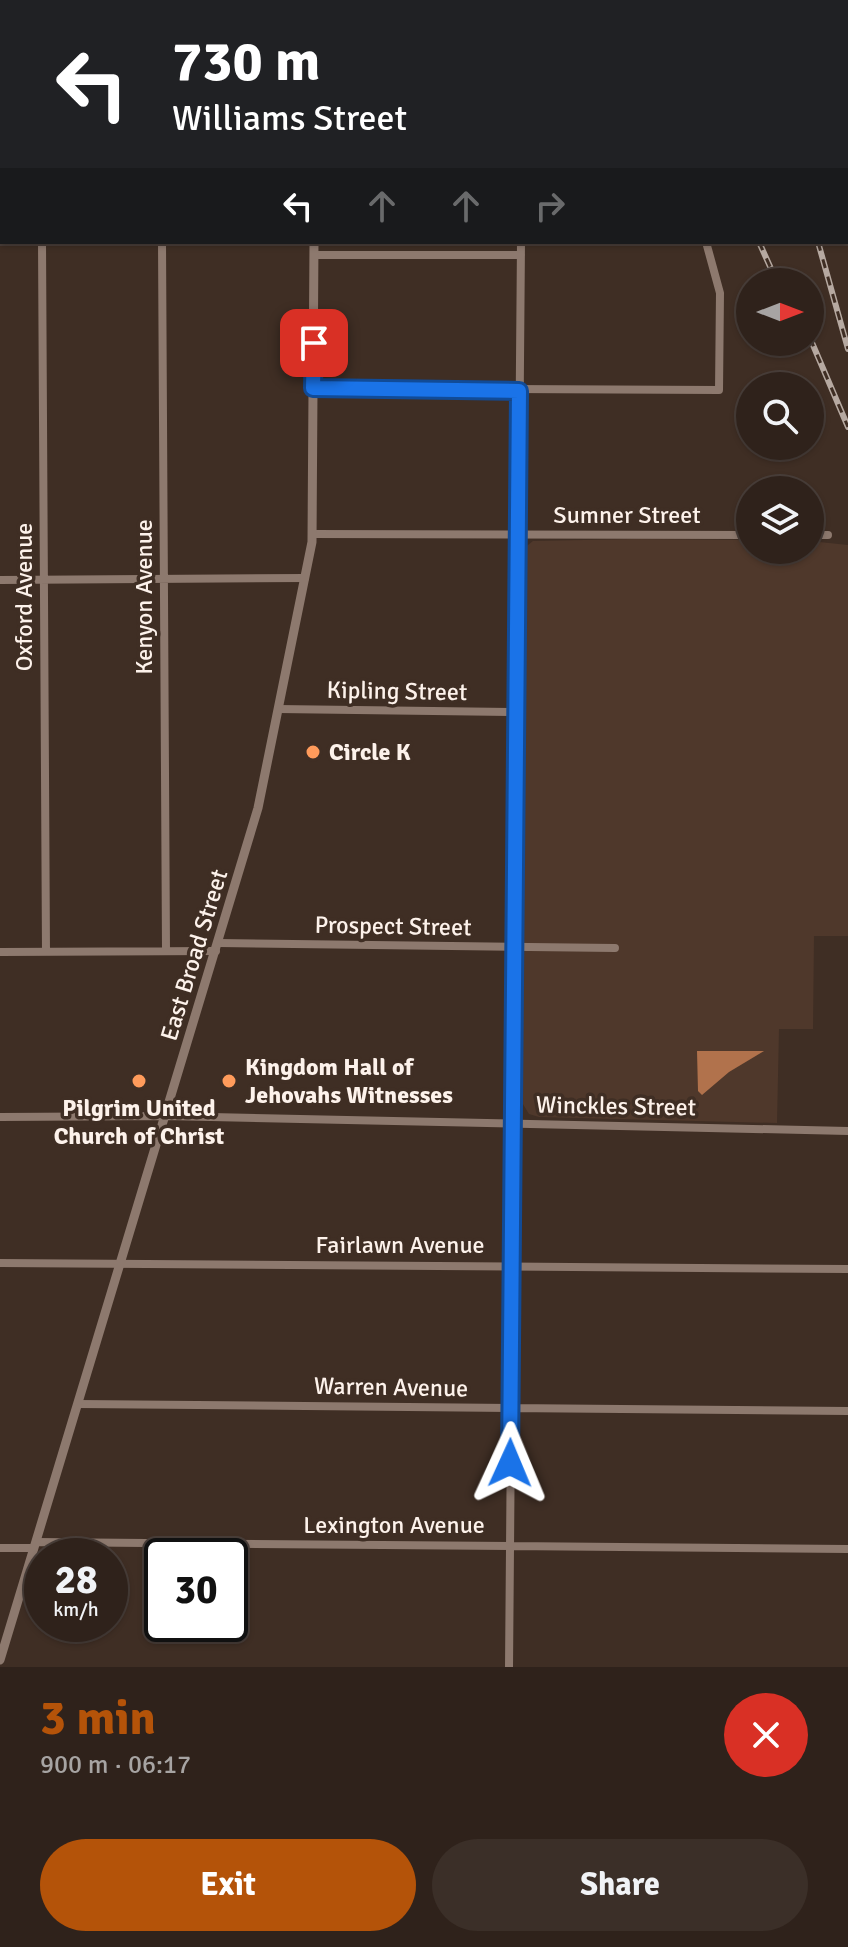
<!DOCTYPE html>
<meta charset="utf-8">
<style>
:root{--surface:#2f221b;--page:#3b2f28;--text:#f1f3f6;--muted:#a7a4a3;--line:#4a3f3a;--accent:#b45309}
body{margin:0;font-family:Signika,sans-serif;background:var(--page);color:var(--text);height:100vh;display:flex;flex-direction:column;font-size:30px;white-space:nowrap}
*{box-sizing:border-box;margin:0}
p{font-size:26px;color:var(--muted)}
.icon{flex:none;width:44px;height:44px;fill:none;stroke:currentColor;stroke-width:2;stroke-linecap:round;stroke-linejoin:round}
.map{position:relative;height:1667px;overflow:hidden}
.drawer{display:flex;flex-direction:column;background:var(--surface);flex:1}
.drawer>*{flex:none}
.top-card{position:absolute;left:0px;top:0px;width:848px;height:244px;box-shadow:0 2px 6px #0004,0 0 0 2px var(--line);background:#202124;color:#fff;overflow:hidden}
.needle{width:52px;rotate:90deg}
.fabs{position:absolute;left:736px;top:268px;display:grid;gap:16px}
.fabs a{display:grid;place-items:center;width:88px;height:88px;border-radius:50%;background:var(--surface);box-shadow:0 2px 6px #0004,0 0 0 2px var(--line);font-size:40px}
.speed{position:absolute;left:24px;top:1538px;display:flex;gap:16px;font-size:40px;font-weight:700;text-align:center}
.speed>*{display:grid;place-content:center;width:104px;height:104px;border-radius:50%;background:var(--surface);box-shadow:0 2px 6px #0004,0 0 0 2px var(--line);line-height:1}
.speed small{font-size:20px;font-weight:400}
.speed .limit{border:4px solid #111;border-radius:12px;background:#fff;color:#111}
.pin{position:absolute;display:grid;place-items:center;width:68px;height:68px;color:#fff;margin:-34px;border-radius:16px;box-shadow:0 4px 12px #0006}
.me{position:absolute;width:88px;margin:-44px;rotate:1deg;stroke-linejoin:round;filter:drop-shadow(0 0 6px #0008)}
.turn{display:flex;align-items:center;gap:28px;height:168px;padding:0 40px;font-size:36px}
.turn .icon{width:104px;height:104px;stroke-width:2.5}
.turn b{display:block;font-size:56px;line-height:68px}
.lanes{display:flex;align-items:center;height:76px;padding:0 40px;background:#0003;justify-content:center;gap:40px;direction:ltr}
.lanes .off{opacity:.35}
.round{display:grid;place-items:center;flex:none;width:84px;height:84px;border-radius:42px;background:var(--page)}
.headline{display:flex;align-items:center;justify-content:space-between;height:136px;padding:0 40px}
h1{font-size:48px;font-weight:700;line-height:60px;color:var(--accent)}
.action{display:flex;gap:16px;margin-top:auto;padding:16px 40px}
.action a{flex:1;height:92px;border-radius:48px;background:var(--accent);color:#fff;font-size:32px;font-weight:700;line-height:92px;text-align:center}
.action a+a{background:var(--page);color:var(--text)}
.map>svg:first-child{display:block}
.built{fill:#4f382b}
.water{fill:#b1724c}
.lines{fill:none;stroke-linecap:round;stroke-linejoin:round}
.minor{stroke:#8d796e;stroke-width:8}
.tertiary{stroke:#8d796e;stroke-width:9}
.secondary{stroke:#a67755;stroke-width:11}
.rail-casing{stroke:#b6a9a1;stroke-width:6}
.rail{stroke:#3f2e24;stroke-width:3;stroke-dasharray:9;stroke-linecap:butt}
.route-casing{stroke:#114b97;stroke-width:20}
.route{stroke:#1a73e8;stroke-width:14}
.poi-dot{fill:#ff9b5b;stroke:#3f2e24;stroke-width:3}
.labels{text-anchor:middle;stroke-width:7;stroke-linejoin:round;paint-order:stroke}
.street-label{font-size:24px;fill:#fdf2eb;stroke:#3f2e24}
.poi-label{font-size:24px;font-weight:bold;fill:#fdf2eb;stroke:#3f2e24;text-anchor:start}
</style>
<div class="map">
<svg width="848" height="1667" viewBox="0 0 848 1667">
<rect width="100%" height="100%" fill="#3f2e24"/>
<path class="built" d="M 41,0 L 294,0 L 294,2 L 41,2 Z
M 634,539 L 750,540 L 750,550 L 810,550 L 810,541 L 848,545 L 848,936 L 814,936 L 813,1029 L 779,1029 L 777,1123 L 539,1117 L 529,1114 L 521,1101 L 523,549 L 533,541 Z"/>
<path class="water" d="M 697,1051 L 764,1051 L 729,1072 L 702,1095 L 698,1091 Z"/>
<g class="lines">
<path class="minor" d="M 639,0 L 640,2
M 0,207 L 2,207
M 42,242 L 46,952
M 162,242 L 166,951
M 314,255 L 521,255
M 313,388 L 719,390 L 720,293 L 706,242
M 312,534 L 750,535
M 810,535 L 828,535
M 0,580 L 305,578
M 278,709 L 515,712
M 219,943 L 615,948
M 0,952 L 216,951
M 0,1117 L 166,1116 L 848,1131
M 0,1263 L 848,1269
M 78,1404 L 848,1411
M 36,1542 L 848,1549
M 0,1548 L 34,1548
M 509,1667 L 521,242"/>
<path class="tertiary" d="M 484,0 L 487,2
M 319,2 L 319,0
M 535,2 L 538,0
M 0,1660 L 258,808 L 312,542 L 314,242"/>
<path class="secondary" d="M 825,0 L 827,2
M 846,19 L 848,20"/>
<g class="rail-casing">
<path id="rail" d="M 751,0 L 751,2
M 759,242 L 777,282
M 818,242 L 848,349
M 810,338 L 848,427"/>
</g>
<use href="#rail" class="rail"/>
</g>
<g class="lines">
<g class="route-casing">
<path id="route" d="M 314,343 L 313,388 L 519,391 L 510,1463"/>
</g>
<use href="#route" class="route"/>
</g>
<g class="poi-dot">
<circle cx="313" cy="752" r="8"/>
<circle cx="139" cy="1081" r="8"/>
<circle cx="229" cy="1081" r="8"/>
</g>
<g class="labels">
<g class="street-label">
<text x="627" y="523">Sumner Street</text>
<text transform="translate(24 597) rotate(-90)" y="8">Oxford Avenue</text>
<text transform="translate(144 597) rotate(-90)" y="8">Kenyon Avenue</text>
<text transform="translate(397 691) rotate(1)" y="8">Kipling Street</text>
<text transform="translate(393 926) rotate(1)" y="8">Prospect Street</text>
<text transform="translate(194 955) rotate(-73)" y="8">East Broad Street</text>
<text transform="translate(616 1106) rotate(1)" y="8">Winckles Street</text>
<text x="400" y="1253">Fairlawn Avenue</text>
<text transform="translate(391 1387) rotate(1)" y="8">Warren Avenue</text>
<text x="394" y="1533">Lexington Avenue</text>
</g>
<g class="poi-label">
<text x="329" y="760">Circle K</text>
<text x="245" y="1075">Kingdom Hall of<tspan x="245" dy="28">Jehovahs Witnesses</tspan></text>
<text x="139" y="1116" text-anchor="middle">Pilgrim United<tspan x="139" dy="28">Church of Christ</tspan></text>
</g>
</g>
</svg>
<div class="fabs">
<a><svg class="needle" viewBox="-14 -14 28 28"><path d="M0-13l5 13h-10z" fill="#e53935"/><path d="M0 13l5-13h-10z" fill="#a7a4a3"/></svg></a>
<a><svg class="icon" aria-label="search" viewBox="0 0 24 24"><circle cx="10" cy="10" r="6"/><path d="M15 15l6 6"/></svg></a>
<a><svg class="icon" aria-label="layers" viewBox="0 0 24 24"><path d="M12 4l9 5-9 5-9-5zM3 14l9 5 9-5"/></svg></a>
</div>
<div class="speed"><div>28<small>km/h</small></div><div class="limit">30</div></div>
<div class="pin" style="left:314px;top:343px;background:#d93025"><svg class="icon" aria-label="arrive" viewBox="0 0 24 24"><path d="M6 21V4h12l-3 4 3 4H6"/></svg></div>
<svg class="me" style="left:510px;top:1463px" viewBox="-20 -20 40 40"><path d="M0-17L14 15 0 8-14 15z" fill="#1a73e8" stroke="#fff" stroke-width="4"/></svg>
<div class="top-card">
<div class="turn"><svg class="icon" aria-label="left" viewBox="0 0 24 24"><path d="M17 20v-9H6M10 6l-5 5 5 5"/></svg><div><b>730 m</b>Williams Street</div></div>
<div class="lanes"><svg class="icon" aria-label="left" viewBox="0 0 24 24"><path d="M17 20v-9H6M10 6l-5 5 5 5"/></svg><svg class="icon off" aria-label="ahead" viewBox="0 0 24 24"><path d="M12 20V5M6 11l6-6 6 6"/></svg><svg class="icon off" aria-label="ahead" viewBox="0 0 24 24"><path d="M12 20V5M6 11l6-6 6 6"/></svg><svg class="icon off" aria-label="right" viewBox="0 0 24 24"><path d="M7 20v-9h11M14 6l5 5-5 5"/></svg></div>
</div>
</div>
<section class="drawer">
<div class="headline"><div><h1>3 min</h1><p>900 m · 06:17</p></div><a class="round" style="background:#d93025;color:#fff"><svg class="icon" aria-label="close" viewBox="0 0 24 24"><path d="M6 6l12 12M18 6L6 18"/></svg></a></div>
<div class="action"><a>Exit</a><a>Share</a></div>
</section>
